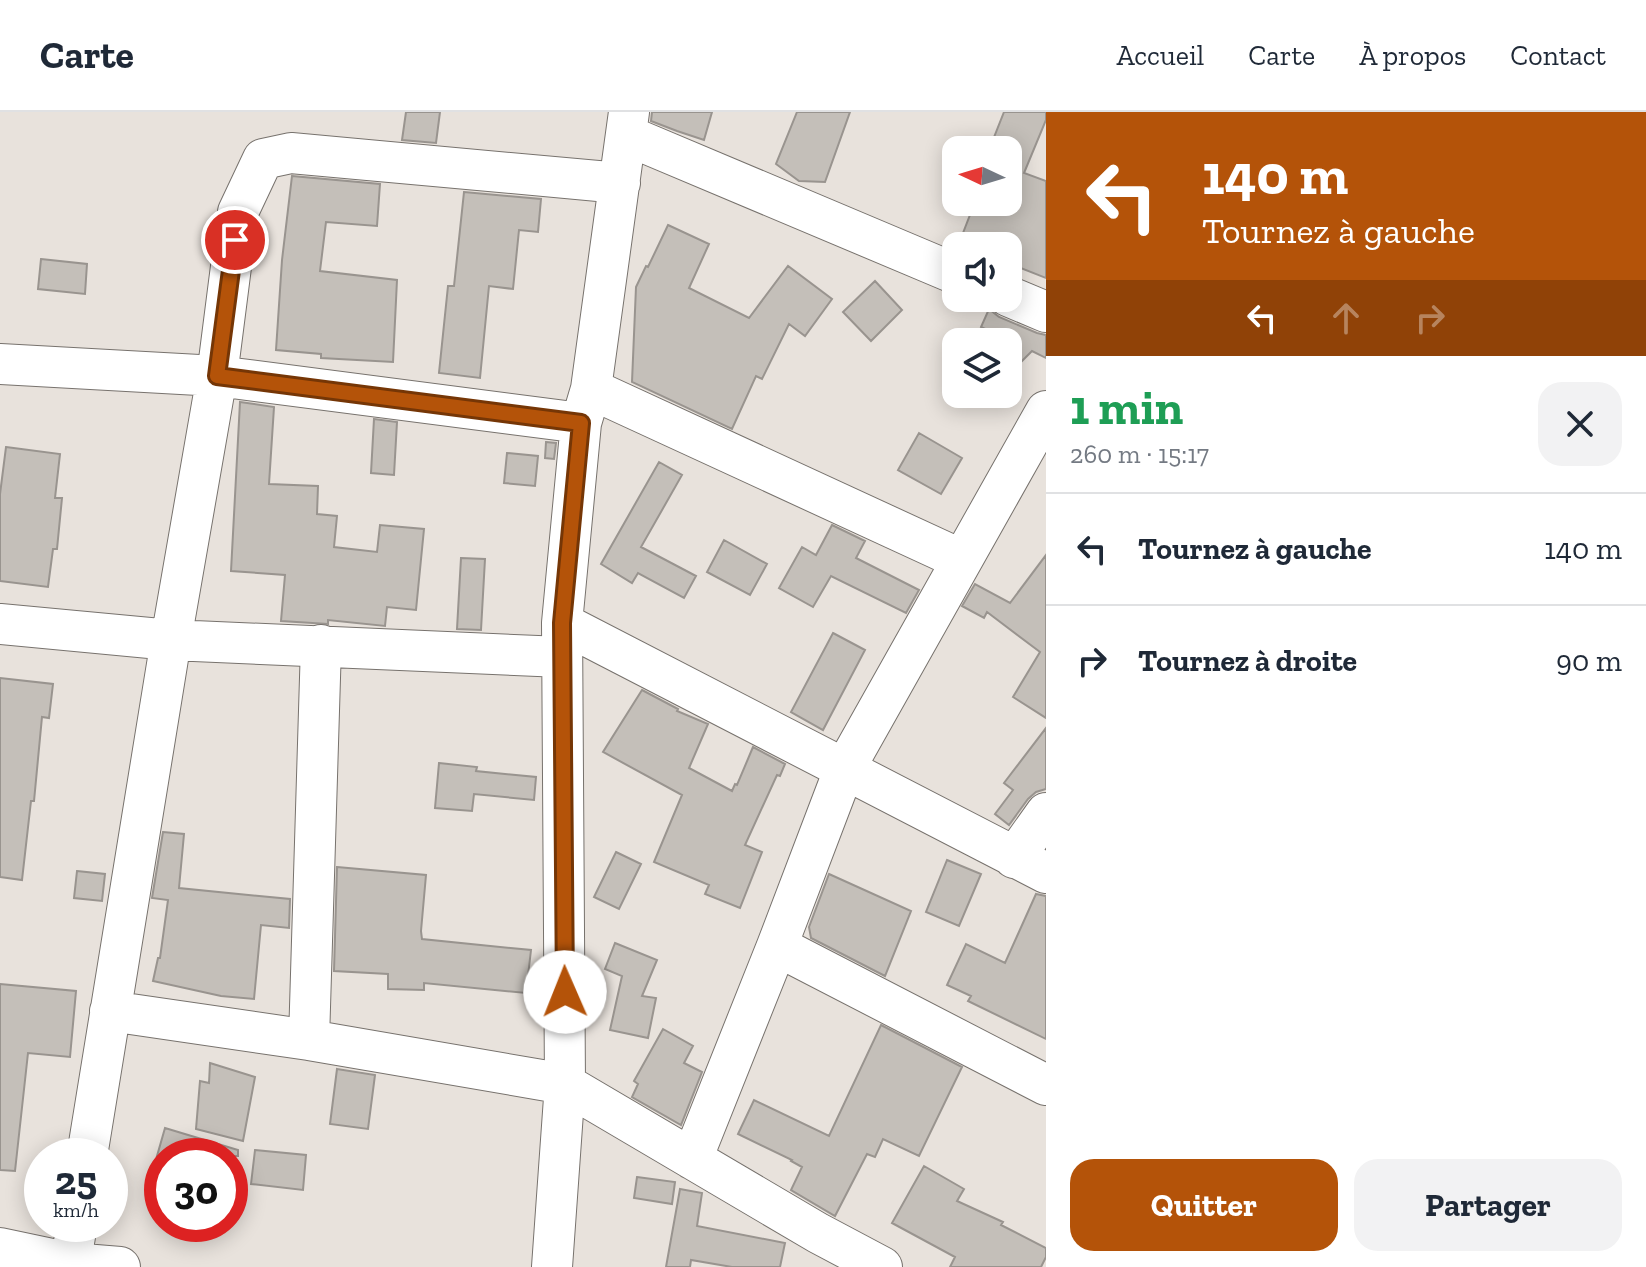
<!DOCTYPE html>
<html lang="fr">
<meta charset="utf-8">
<style>
:root{--surface:#fff;--page:#f2f2f3;--text:#1f2937;--muted:#747a83;--line:#e0e1e3;--accent:#b45309}
body{margin:0;font-family:"Zilla Slab",serif;background:var(--page);color:var(--text);height:100vh;display:flex;flex-direction:column;font-size:30px;white-space:nowrap}
*{box-sizing:border-box;margin:0}
p{font-size:26px;color:var(--muted)}
.icon{flex:none;width:44px;height:44px;fill:none;stroke:currentColor;stroke-width:2;stroke-linecap:round;stroke-linejoin:round}
.map{position:relative;flex:1;overflow:hidden}
.details{display:flex;flex-direction:column;background:var(--surface);width:600px}
.details>*{flex:none}
.top-card{background:#b45309;color:#fff;overflow:hidden}
.needle{width:52px;rotate:274deg}
.buttons{position:absolute;left:942px;top:24px;display:grid;gap:16px}
.buttons a{display:grid;place-items:center;width:80px;height:80px;border-radius:16px;background:var(--surface);box-shadow:0 4px 20px #0003;font-size:40px}
.speed{position:absolute;left:24px;top:1026px;display:flex;gap:16px;font-size:40px;font-weight:700;text-align:center}
.speed>*{display:grid;place-content:center;width:104px;height:104px;border-radius:50%;background:var(--surface);box-shadow:0 4px 20px #0003;line-height:1}
.speed small{font-size:20px;font-weight:400}
.speed .limit{border:12px solid #d22;background:#fff;color:#111}
.pin{position:absolute;display:grid;place-items:center;width:68px;height:68px;color:#fff;margin:-34px;border:4px solid #fff;border-radius:50%;box-shadow:0 2px 8px #0007}
.me{position:absolute;width:88px;margin:-44px;rotate:359deg;stroke-linejoin:round;filter:drop-shadow(0 0 6px #0008)}
.turn{display:flex;align-items:center;gap:28px;height:168px;padding:0 24px;font-size:36px}
.turn .icon{width:104px;height:104px;stroke-width:2.5}
.turn b{display:block;font-size:56px;line-height:68px}
.lanes{display:flex;align-items:center;height:76px;padding:0 24px;background:#0003;justify-content:center;gap:40px;direction:ltr}
.lanes .off{opacity:.35}
.round{display:grid;place-items:center;flex:none;width:84px;height:84px;border-radius:24px;background:var(--page)}
.headline{display:flex;align-items:center;justify-content:space-between;height:136px;padding:0 24px}
h1{font-size:48px;font-weight:800;line-height:60px;color:#1e9e55}
.action{display:flex;gap:16px;margin-top:auto;padding:16px 24px}
.action a{flex:1;height:92px;border-radius:24px;background:var(--accent);color:#fff;font-size:32px;font-weight:800;line-height:92px;text-align:center}
.action a+a{background:var(--page);color:var(--text)}
ul{padding:0;list-style:none}
li{display:flex;align-items:center;gap:24px;height:112px;padding:0 24px;border-top:2px solid var(--line)}
li div{flex:1}
li b{display:block;font-size:30px}
li em{font-style:normal}
header{display:flex;align-items:center;gap:48px;box-sizing:border-box;height:112px;padding:0 40px;background:var(--surface);border-bottom:2px solid var(--line)}
header strong{font-size:38px}
nav{display:flex;gap:44px;margin-inline-start:auto;font-size:28px}
main{display:flex;flex:1;min-height:0}
.map>svg:first-child{display:block}
.building{fill:#c4bfb9;stroke:#99948f;stroke-width:2}
.lines{fill:none;stroke-linecap:round;stroke-linejoin:round}
.minor-casing{stroke:#77726d;stroke-width:42}
.minor{stroke:#fff;stroke-width:40}
.route-casing{stroke:#753606;stroke-width:20}
.route{stroke:#b45309;stroke-width:14}
</style>
<header>
<strong>Carte</strong>
<nav><a>Accueil</a><a>Carte</a><a>À propos</a><a>Contact</a></nav>
</header>
<main>
<div class="map">
<svg width="1046" height="1155" viewBox="0 0 1046 1155">
<rect width="100%" height="100%" fill="#e8e2dc"/>
<path class="building" d="M 406,0 L 440,0 L 436,31 L 402,28 Z
M 652,0 L 712,0 L 704,28 L 677,19 L 651,9 Z
M 797,0 L 850,0 L 825,70 L 799,69 L 776,52 Z
M 1004,0 L 1046,0 L 1046,8 L 1024,61 L 1046,69 L 1046,166 L 1008,151 L 1008,134 L 958,134 L 975,90 L 1008,90 L 1008,38 L 989,38 Z
M 292,64 L 380,72 L 377,114 L 326,110 L 320,159 L 397,168 L 393,250 L 321,246 L 321,242 L 276,238 L 282,148 Z
M 464,80 L 541,87 L 538,120 L 519,118 L 513,177 L 489,174 L 480,266 L 439,261 L 448,174 L 454,174 Z
M 668,113 L 709,132 L 689,176 L 749,206 L 788,154 L 832,187 L 805,224 L 789,212 L 762,267 L 756,264 L 732,317 L 632,270 L 636,175 L 646,154 L 648,155 Z
M 41,147 L 87,152 L 85,182 L 38,177 Z
M 875,169 L 902,198 L 871,229 L 843,200 Z
M 989,197 L 999,205 L 1037,221 L 1046,223 L 1046,246 L 1032,239 L 1008,263 L 1008,228 L 981,215 Z
M 240,290 L 274,295 L 269,372 L 318,374 L 317,402 L 337,404 L 334,435 L 377,440 L 380,413 L 424,417 L 416,498 L 387,495 L 385,514 L 328,508 L 328,512 L 281,509 L 285,463 L 231,459 Z
M 374,307 L 397,310 L 394,363 L 371,361 Z
M 919,321 L 962,346 L 941,382 L 898,358 Z
M 546,330 L 556,331 L 554,347 L 545,346 Z
M 6,335 L 60,342 L 55,386 L 62,386 L 57,437 L 53,437 L 48,475 L 0,469 L 0,382 Z
M 507,341 L 538,344 L 535,374 L 504,371 Z
M 659,350 L 682,363 L 641,435 L 696,464 L 684,486 L 638,461 L 632,471 L 601,452 Z
M 832,413 L 865,429 L 856,446 L 919,478 L 906,501 L 831,464 L 813,495 L 779,476 L 802,435 L 816,443 Z
M 724,428 L 767,452 L 750,483 L 707,460 Z
M 1046,443 L 1046,606 L 1013,585 L 1040,540 L 987,500 L 984,506 L 962,494 L 975,472 L 1010,491 Z
M 461,446 L 485,447 L 481,518 L 457,517 Z
M 833,521 L 865,538 L 823,618 L 791,600 Z
M 0,566 L 53,572 L 49,606 L 42,605 L 34,689 L 31,689 L 22,768 L 0,765 Z
M 642,578 L 678,597 L 677,599 L 708,612 L 689,656 L 732,679 L 735,672 L 737,673 L 753,635 L 785,652 L 780,664 L 777,663 L 745,733 L 762,740 L 740,796 L 705,782 L 709,773 L 654,750 L 682,683 L 603,640 Z
M 1046,616 L 1046,677 L 1036,680 L 1028,687 L 1009,713 L 995,702 L 1013,678 L 1004,671 Z
M 439,651 L 477,655 L 476,659 L 536,665 L 534,688 L 474,682 L 472,699 L 435,696 Z
M 163,720 L 184,722 L 179,776 L 290,787 L 289,816 L 261,813 L 254,887 L 221,884 L 153,869 L 158,846 L 160,846 L 168,788 L 152,786 Z
M 616,740 L 641,752 L 619,797 L 594,785 Z
M 947,748 L 981,762 L 959,814 L 926,800 Z
M 337,755 L 426,763 L 421,819 L 422,827 L 531,838 L 526,881 L 424,871 L 424,878 L 388,877 L 388,862 L 334,859 Z
M 77,759 L 105,762 L 102,789 L 74,786 Z
M 829,762 L 911,799 L 885,864 L 811,826 L 809,815 Z
M 1036,782 L 1046,784 L 1046,927 L 968,889 L 971,884 L 947,873 L 966,832 L 1005,851 Z
M 615,831 L 657,848 L 642,884 L 656,886 L 648,926 L 610,918 L 622,864 L 605,857 Z
M 0,872 L 76,879 L 70,945 L 28,941 L 15,1059 L 0,1058 Z
M 881,913 L 962,955 L 919,1044 L 883,1027 L 875,1045 L 867,1042 L 835,1104 L 791,1078 L 802,1055 L 791,1049 L 792,1048 L 738,1022 L 754,988 L 829,1024 Z
M 663,917 L 693,934 L 684,951 L 702,960 L 681,1013 L 632,985 L 638,972 L 634,969 Z
M 210,951 L 255,965 L 243,1029 L 196,1017 L 200,969 L 209,971 Z
M 337,957 L 375,963 L 368,1017 L 330,1012 Z
M 165,1016 L 238,1038 L 238,1044 L 157,1044 Z
M 255,1038 L 306,1043 L 303,1078 L 251,1072 Z
M 924,1054 L 964,1077 L 957,1089 L 1003,1110 L 1001,1113 L 1046,1136 L 1046,1145 L 1041,1155 L 950,1155 L 955,1145 L 892,1111 Z
M 637,1065 L 675,1070 L 672,1092 L 634,1086 Z
M 680,1077 L 702,1081 L 697,1114 L 785,1131 L 780,1155 L 732,1155 L 691,1148 L 690,1155 L 666,1155 Z"/>
<g class="lines">
<g class="minor-casing">
<path id="minor" d="M 626,23 L 956,162
M 1008,184 L 1046,200
M 0,252 L 217,264 L 581,311
M 591,277 L 962,448
M 562,511 L 1046,761
M 0,512 L 171,528 L 562,545
M 1014,746 L 1046,701
M 777,834 L 1046,973
M 110,899 L 309,928 L 565,972 L 818,1121 L 882,1155
M 309,928 L 321,533
M 87,1044 L 171,528 L 217,264 L 238,100 L 263,47 L 291,41 L 620,71
M 692,1047 L 777,834 L 844,658 L 1046,299
M 0,1136 L 71,1151 L 120,1155
M 70,1155 L 77,1112
M 552,1155 L 565,972 L 562,511 L 581,311 L 591,277 L 629,0"/>
</g>
<use href="#minor" class="minor"/>
</g>
<g class="lines">
<g class="route-casing">
<path id="route" d="M 235,128 L 217,264 L 581,311 L 562,511 L 565,880"/>
</g>
<use href="#route" class="route"/>
</g>
</svg>
<div class="buttons">
<a><svg class="needle" viewBox="-14 -14 28 28"><path d="M0-13l5 13h-10z" fill="#e53935"/><path d="M0 13l5-13h-10z" fill="#747a83"/></svg></a>
<a><svg class="icon" aria-label="sound" viewBox="0 0 24 24"><path d="M4 9h4l5-4v14l-5-4H4zM17 9q2 3 0 6"/></svg></a>
<a><svg class="icon" aria-label="layers" viewBox="0 0 24 24"><path d="M12 4l9 5-9 5-9-5zM3 14l9 5 9-5"/></svg></a>
</div>
<div class="speed"><div>25<small>km/h</small></div><div class="limit">30</div></div>
<div class="pin" style="left:235px;top:128px;background:#d93025"><svg class="icon" aria-label="arrive" viewBox="0 0 24 24"><path d="M6 21V4h12l-3 4 3 4H6"/></svg></div>
<svg class="me" style="left:565px;top:880px" viewBox="-20 -20 40 40"><circle r="19" fill="#fff"/><path d="M0-13L10 11 0 6-10 11z" fill="#b45309"/></svg>
</div>
<section class="details">
<div class="top-card">
<div class="turn"><svg class="icon" aria-label="left" viewBox="0 0 24 24"><path d="M17 20v-9H6M10 6l-5 5 5 5"/></svg><div><b>140 m</b>Tournez à gauche</div></div>
<div class="lanes"><svg class="icon" aria-label="left" viewBox="0 0 24 24"><path d="M17 20v-9H6M10 6l-5 5 5 5"/></svg><svg class="icon off" aria-label="ahead" viewBox="0 0 24 24"><path d="M12 20V5M6 11l6-6 6 6"/></svg><svg class="icon off" aria-label="right" viewBox="0 0 24 24"><path d="M7 20v-9h11M14 6l5 5-5 5"/></svg></div>
</div>
<div class="headline"><div><h1>1 min</h1><p>260 m · 15:17</p></div><a class="round"><svg class="icon" aria-label="close" viewBox="0 0 24 24"><path d="M6 6l12 12M18 6L6 18"/></svg></a></div>
<ul>
<li><svg class="icon" aria-label="left" viewBox="0 0 24 24"><path d="M17 20v-9H6M10 6l-5 5 5 5"/></svg><div><b>Tournez à gauche</b></div><em>140 m</em></li>
<li><svg class="icon" aria-label="right" viewBox="0 0 24 24"><path d="M7 20v-9h11M14 6l5 5-5 5"/></svg><div><b>Tournez à droite</b></div><em>90 m</em></li>
</ul>
<div class="action"><a>Quitter</a><a>Partager</a></div>
</section>
</main>
